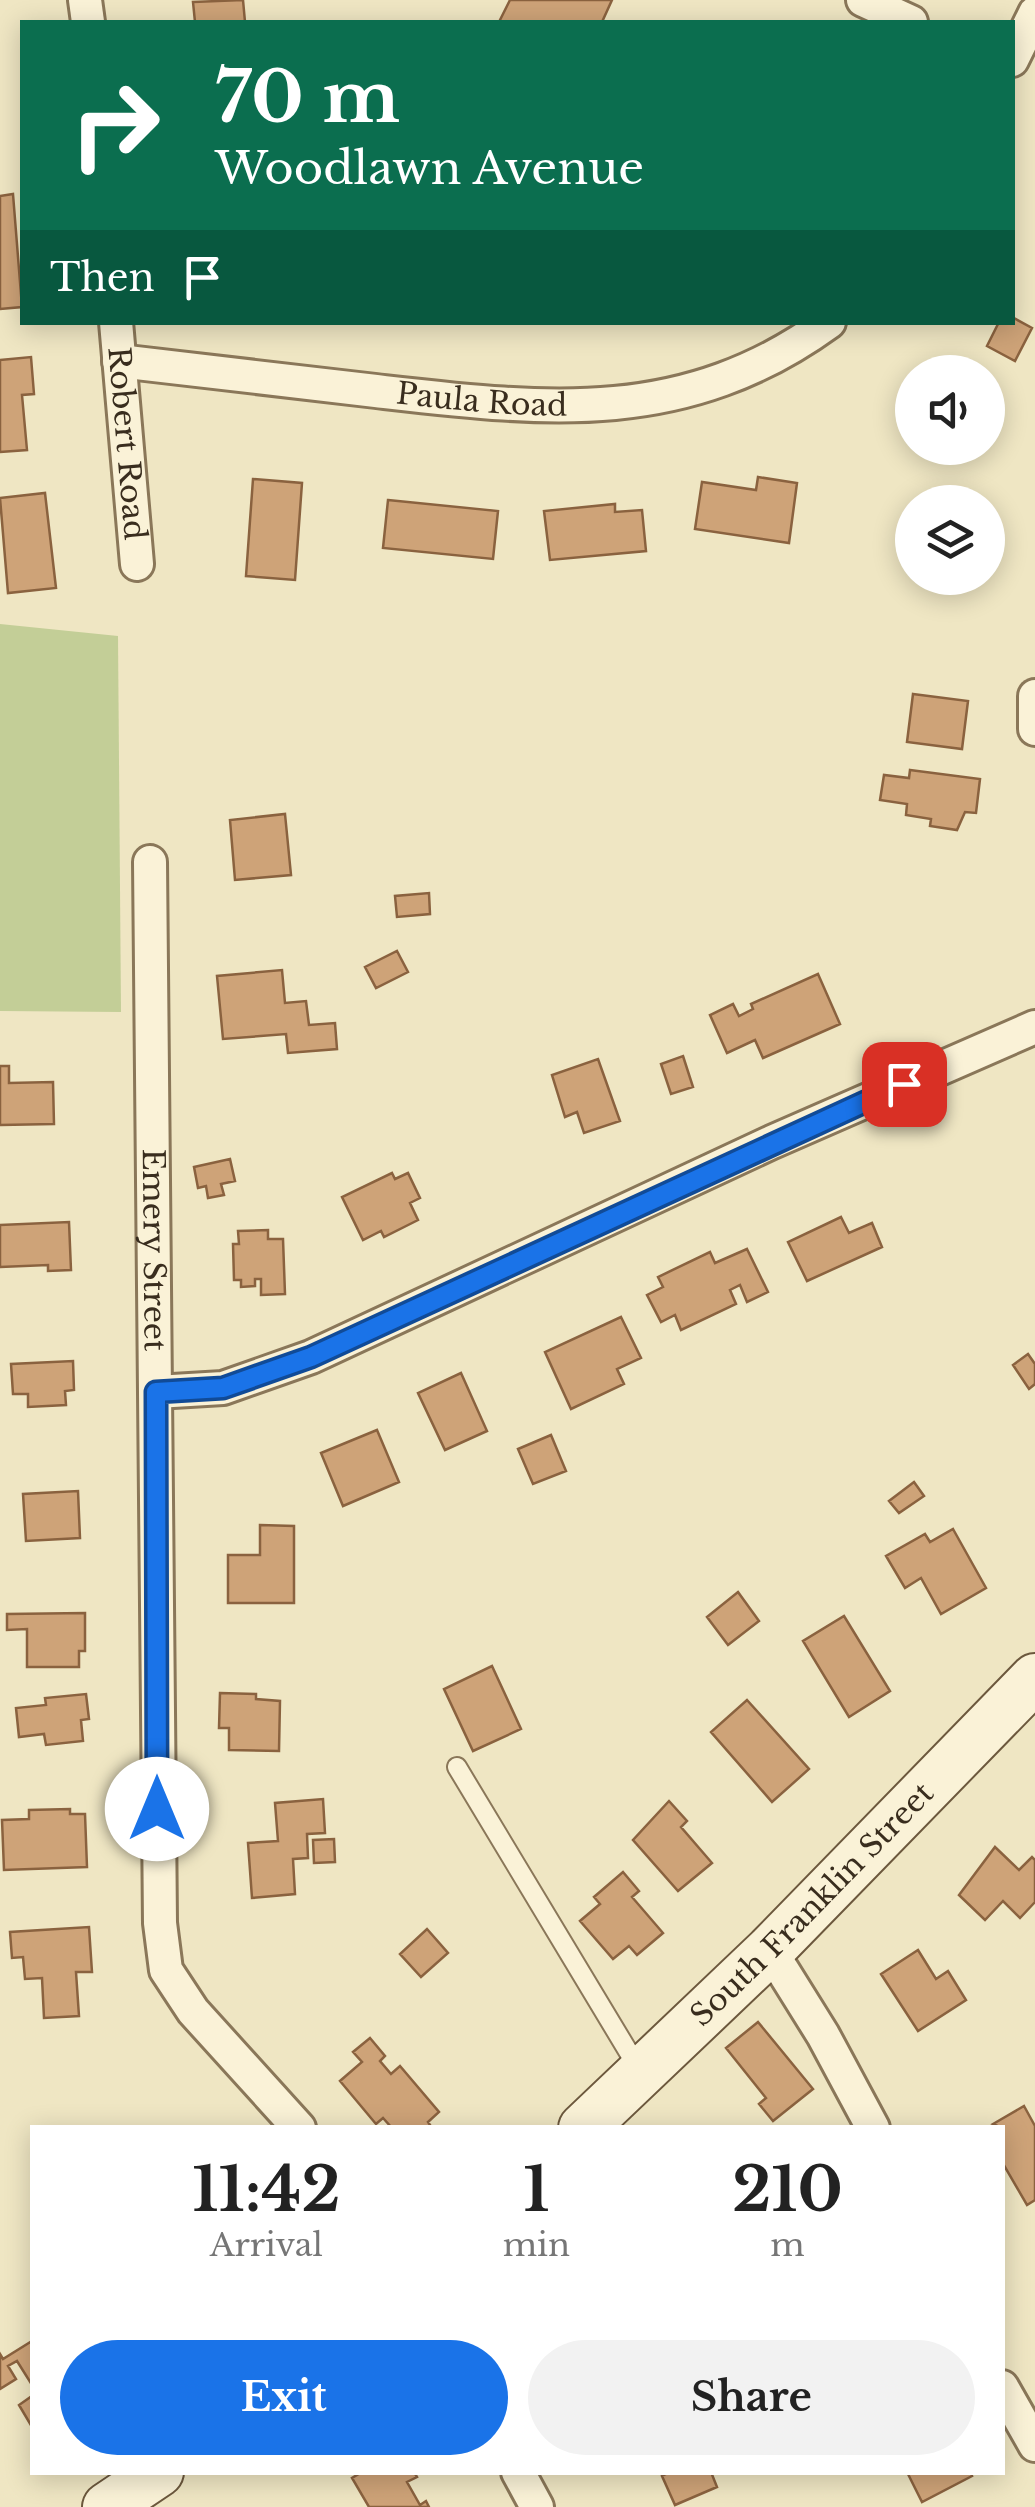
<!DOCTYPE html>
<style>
:root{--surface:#fff;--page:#f2f2f2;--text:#222;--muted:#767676;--accent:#1a73e8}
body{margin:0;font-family:"Libre Baskerville",serif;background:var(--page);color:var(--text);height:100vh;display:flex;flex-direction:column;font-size:38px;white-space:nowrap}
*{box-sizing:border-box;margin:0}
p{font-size:32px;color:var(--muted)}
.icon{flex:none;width:55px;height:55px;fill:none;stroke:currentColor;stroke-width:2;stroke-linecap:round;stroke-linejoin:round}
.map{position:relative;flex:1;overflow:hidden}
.drawer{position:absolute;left:30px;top:2125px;width:975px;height:350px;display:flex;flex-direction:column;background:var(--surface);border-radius:0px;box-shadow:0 5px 25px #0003}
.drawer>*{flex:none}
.hud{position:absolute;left:20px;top:20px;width:995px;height:305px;border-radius:0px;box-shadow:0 5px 25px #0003;background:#0b6e4f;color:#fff;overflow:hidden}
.buttons{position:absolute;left:895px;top:355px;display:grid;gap:20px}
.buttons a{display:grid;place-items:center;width:110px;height:110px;border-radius:50%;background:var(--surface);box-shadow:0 5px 25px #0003;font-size:50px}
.pin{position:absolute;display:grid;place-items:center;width:85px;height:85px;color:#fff;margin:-42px;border-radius:20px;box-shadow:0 5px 15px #0006}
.me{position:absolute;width:110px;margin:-55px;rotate:0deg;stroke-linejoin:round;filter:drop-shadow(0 0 8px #0008)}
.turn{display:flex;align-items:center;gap:35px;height:210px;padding:0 30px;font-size:45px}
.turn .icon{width:130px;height:130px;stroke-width:2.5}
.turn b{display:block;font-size:70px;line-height:85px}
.then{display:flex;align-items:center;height:95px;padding:0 30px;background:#0003;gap:20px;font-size:38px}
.eta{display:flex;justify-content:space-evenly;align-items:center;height:170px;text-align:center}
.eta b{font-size:60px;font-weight:700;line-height:70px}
.primary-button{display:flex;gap:20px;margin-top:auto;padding:20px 30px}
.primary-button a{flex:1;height:115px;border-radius:60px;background:var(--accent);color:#fff;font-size:40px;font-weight:700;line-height:115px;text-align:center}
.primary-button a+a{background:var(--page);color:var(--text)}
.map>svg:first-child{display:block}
.green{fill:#c3ce97}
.building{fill:#cea378;stroke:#8a623f;stroke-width:2.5}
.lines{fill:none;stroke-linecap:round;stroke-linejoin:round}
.service-casing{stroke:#8a7759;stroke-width:22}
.minor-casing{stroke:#8a7759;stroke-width:38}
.secondary-casing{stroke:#6c583d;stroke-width:52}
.service{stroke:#faf2d7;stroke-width:18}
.minor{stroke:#faf2d7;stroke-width:32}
.secondary{stroke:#faf2d7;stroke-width:48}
.route-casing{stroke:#114b97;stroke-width:25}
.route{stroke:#1a73e8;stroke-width:18}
.labels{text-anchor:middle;stroke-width:8;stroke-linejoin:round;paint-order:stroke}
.street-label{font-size:30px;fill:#392d1e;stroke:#f6efd3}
</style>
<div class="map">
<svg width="1035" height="2507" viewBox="0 0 1035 2507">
<rect width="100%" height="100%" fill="#efe6c3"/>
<path class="green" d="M 0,624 L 118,636 L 121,1012 L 0,1011 Z"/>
<path class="building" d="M 243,0 L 245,22 L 195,22 L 193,2 Z
M 510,0 L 612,0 L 602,22 L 499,22 Z
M 13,194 L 22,307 L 0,309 L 0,196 Z
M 1012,317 L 1032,328 L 1015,361 L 987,346 L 999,322 L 1012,322 Z
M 31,357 L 34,394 L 22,395 L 27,450 L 0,452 L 0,360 Z
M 758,477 L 797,483 L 789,543 L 695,529 L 702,482 L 756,490 Z
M 253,479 L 302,483 L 295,580 L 246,576 Z
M 45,493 L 56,588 L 8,593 L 0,498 Z
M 388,500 L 498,511 L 493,559 L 383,548 Z
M 615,504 L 615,512 L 642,510 L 646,551 L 550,560 L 544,511 Z
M 913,694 L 968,701 L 962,749 L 907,742 Z
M 910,770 L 980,779 L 976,813 L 965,812 L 957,830 L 930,826 L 931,819 L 906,815 L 907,804 L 880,800 L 884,775 L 909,778 Z
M 285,814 L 291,875 L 235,880 L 230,820 Z
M 429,893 L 430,914 L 397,917 L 395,896 Z
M 397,951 L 408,972 L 376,988 L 365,967 Z
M 282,970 L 285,1003 L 306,1001 L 309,1025 L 335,1023 L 337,1049 L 288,1053 L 286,1034 L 223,1039 L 217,976 Z
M 818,974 L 840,1024 L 763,1058 L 755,1040 L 727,1053 L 710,1015 L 733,1004 L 739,1016 L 753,1009 L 751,1004 Z
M 683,1056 L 693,1087 L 671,1094 L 661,1064 Z
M 598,1059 L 620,1121 L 584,1133 L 577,1112 L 565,1117 L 552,1075 Z
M 0,1066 L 9,1066 L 9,1083 L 53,1082 L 54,1124 L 0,1125 Z
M 230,1159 L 235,1181 L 221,1184 L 224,1195 L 208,1198 L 206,1186 L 198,1188 L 194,1167 Z
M 392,1173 L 395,1179 L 408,1173 L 420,1198 L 410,1203 L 418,1220 L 384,1237 L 381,1231 L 363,1240 L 342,1197 Z
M 841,1217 L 849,1233 L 872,1223 L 882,1247 L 807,1281 L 788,1242 Z
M 69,1222 L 71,1270 L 48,1271 L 48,1265 L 0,1267 L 0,1225 Z
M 268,1230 L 268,1239 L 283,1239 L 285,1294 L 261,1295 L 261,1279 L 255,1279 L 255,1286 L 241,1287 L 241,1280 L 234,1280 L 233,1244 L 239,1244 L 238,1231 Z
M 747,1249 L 768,1292 L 747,1302 L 740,1285 L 730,1290 L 736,1304 L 681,1330 L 675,1315 L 661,1322 L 647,1295 L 663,1287 L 658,1277 L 710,1252 L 715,1263 Z
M 621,1317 L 641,1358 L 617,1369 L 624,1384 L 571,1409 L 545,1352 Z
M 1028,1354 L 1035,1364 L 1035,1384 L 1029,1389 L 1013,1365 Z
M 73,1361 L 74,1390 L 65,1391 L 66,1405 L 28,1407 L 28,1394 L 13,1394 L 11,1364 Z
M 461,1373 L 487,1431 L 445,1450 L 418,1393 Z
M 377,1430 L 399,1482 L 343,1506 L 321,1453 Z
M 551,1435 L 566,1471 L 533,1484 L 518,1449 Z
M 914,1482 L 924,1496 L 899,1513 L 889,1501 Z
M 78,1491 L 80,1538 L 26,1541 L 23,1494 Z
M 260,1525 L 294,1526 L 294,1603 L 228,1603 L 228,1555 L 260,1555 Z
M 953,1529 L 986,1588 L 941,1614 L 921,1578 L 905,1588 L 886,1556 L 925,1534 L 930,1542 Z
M 738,1592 L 759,1621 L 728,1645 L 707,1617 Z
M 85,1613 L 85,1651 L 79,1651 L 79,1667 L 27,1667 L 27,1629 L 7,1630 L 7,1614 Z
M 844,1616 L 890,1691 L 849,1717 L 803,1641 Z
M 492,1666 L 521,1729 L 473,1751 L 444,1689 Z
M 220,1693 L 256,1694 L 256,1699 L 280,1701 L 279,1751 L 229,1750 L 229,1728 L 219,1728 Z
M 86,1694 L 89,1719 L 81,1720 L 83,1741 L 46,1745 L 44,1734 L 19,1737 L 16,1708 L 46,1705 L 45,1698 Z
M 747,1700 L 809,1769 L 772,1802 L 711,1732 Z
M 323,1799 L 325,1833 L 307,1834 L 308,1858 L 293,1859 L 295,1894 L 252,1898 L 248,1843 L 278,1841 L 275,1803 Z
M 669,1801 L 687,1821 L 681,1827 L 712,1863 L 678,1891 L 633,1840 Z
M 70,1809 L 70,1814 L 85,1814 L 87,1867 L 4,1870 L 2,1820 L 29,1819 L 29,1810 Z
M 334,1839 L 335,1862 L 314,1863 L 313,1840 Z
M 995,1847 L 1019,1870 L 1032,1857 L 1035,1860 L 1035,1902 L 1020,1918 L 1003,1901 L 985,1920 L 959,1895 Z
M 623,1872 L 639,1891 L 632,1897 L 663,1933 L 637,1955 L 629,1946 L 613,1959 L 580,1921 L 600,1904 L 594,1897 Z
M 89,1927 L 92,1972 L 76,1972 L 79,2016 L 44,2018 L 42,1978 L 25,1979 L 23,1957 L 12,1958 L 10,1932 Z
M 427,1929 L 448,1953 L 421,1977 L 400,1954 Z
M 918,1950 L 936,1979 L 948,1971 L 966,2000 L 918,2031 L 881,1974 Z
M 758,2022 L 813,2089 L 773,2121 L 759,2104 L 766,2098 L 726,2048 Z
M 370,2038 L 385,2056 L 380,2061 L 391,2074 L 400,2066 L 439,2112 L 428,2122 L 432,2128 L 392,2128 L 383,2118 L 376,2124 L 340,2081 L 362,2062 L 353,2052 Z
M 1024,2106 L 1035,2126 L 1035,2200 L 1027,2205 L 1002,2162 L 1002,2128 L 993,2124 Z
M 32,2341 L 32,2385 L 17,2361 L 8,2366 L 16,2379 L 0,2389 L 0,2354 L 3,2359 Z
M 32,2396 L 32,2427 L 19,2405 Z
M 362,2472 L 414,2472 L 417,2477 L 407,2482 L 420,2505 L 426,2501 L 429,2507 L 369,2507 L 352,2478 Z
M 670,2472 L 711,2472 L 717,2487 L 675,2505 L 662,2476 Z
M 907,2472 L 970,2472 L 972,2476 L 922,2502 Z"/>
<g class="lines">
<g class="service-casing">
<path id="service" d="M 457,1767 L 640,2071"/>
</g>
<g class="minor-casing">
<g id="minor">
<path d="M 85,0 L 88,22"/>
<path d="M 863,0 L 911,22"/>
<path d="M 1012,60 L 1035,13"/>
<path id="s1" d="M 116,322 L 137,564"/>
<path id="s2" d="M 119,361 C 205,371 291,381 376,391 C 544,410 683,428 829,322"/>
<path d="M 1035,696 L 1035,729"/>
<path id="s3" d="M 150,862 L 160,1923 L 166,1970 L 193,2011 L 299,2128"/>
<path d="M 156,1392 L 223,1388 L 311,1357 L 772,1142 L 1035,1027"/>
<path d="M 770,1950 L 823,2035 L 873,2128"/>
<path d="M 1002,2387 L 1035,2445"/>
<path d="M 518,2472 L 537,2507"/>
</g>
</g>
<g class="secondary-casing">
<g id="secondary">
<path id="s4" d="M 583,2128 L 770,1950 L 1035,1678"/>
<path d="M 107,2507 L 159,2472"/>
</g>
</g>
<use href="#service" class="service"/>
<use href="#minor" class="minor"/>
<use href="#secondary" class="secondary"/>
</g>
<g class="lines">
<g class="route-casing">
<path id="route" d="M 157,1809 L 156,1392 L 223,1388 L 311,1357 L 904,1084"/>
</g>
<use href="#route" class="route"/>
</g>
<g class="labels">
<g class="street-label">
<text dy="10" stroke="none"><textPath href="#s2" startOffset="365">Paula Road</textPath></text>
<text dy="10" stroke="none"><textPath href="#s1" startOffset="122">Robert Road</textPath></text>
<text dy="10" stroke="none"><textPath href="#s3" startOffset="388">Emery Street</textPath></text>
<text dy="10" stroke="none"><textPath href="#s4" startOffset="320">South Franklin Street</textPath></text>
</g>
</g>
</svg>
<div class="buttons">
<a><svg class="icon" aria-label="sound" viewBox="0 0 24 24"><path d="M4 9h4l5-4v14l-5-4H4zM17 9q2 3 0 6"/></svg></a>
<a><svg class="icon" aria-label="layers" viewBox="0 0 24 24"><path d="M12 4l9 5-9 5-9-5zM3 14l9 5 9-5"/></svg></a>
</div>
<div class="pin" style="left:904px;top:1084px;background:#d93025"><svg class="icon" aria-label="arrive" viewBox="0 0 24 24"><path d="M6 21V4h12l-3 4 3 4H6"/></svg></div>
<svg class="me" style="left:157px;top:1809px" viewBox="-20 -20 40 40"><circle r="19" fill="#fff"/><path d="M0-13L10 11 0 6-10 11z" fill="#1a73e8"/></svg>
<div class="hud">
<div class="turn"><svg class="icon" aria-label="right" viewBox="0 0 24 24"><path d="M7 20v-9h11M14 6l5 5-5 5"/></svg><div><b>70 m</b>Woodlawn Avenue</div></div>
<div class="then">Then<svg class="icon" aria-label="arrive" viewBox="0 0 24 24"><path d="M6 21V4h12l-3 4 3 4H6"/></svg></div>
</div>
<section class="drawer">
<div class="eta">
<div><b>11:42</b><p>Arrival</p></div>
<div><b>1</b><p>min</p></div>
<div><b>210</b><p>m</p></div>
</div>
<div class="primary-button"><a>Exit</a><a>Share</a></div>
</section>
</div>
